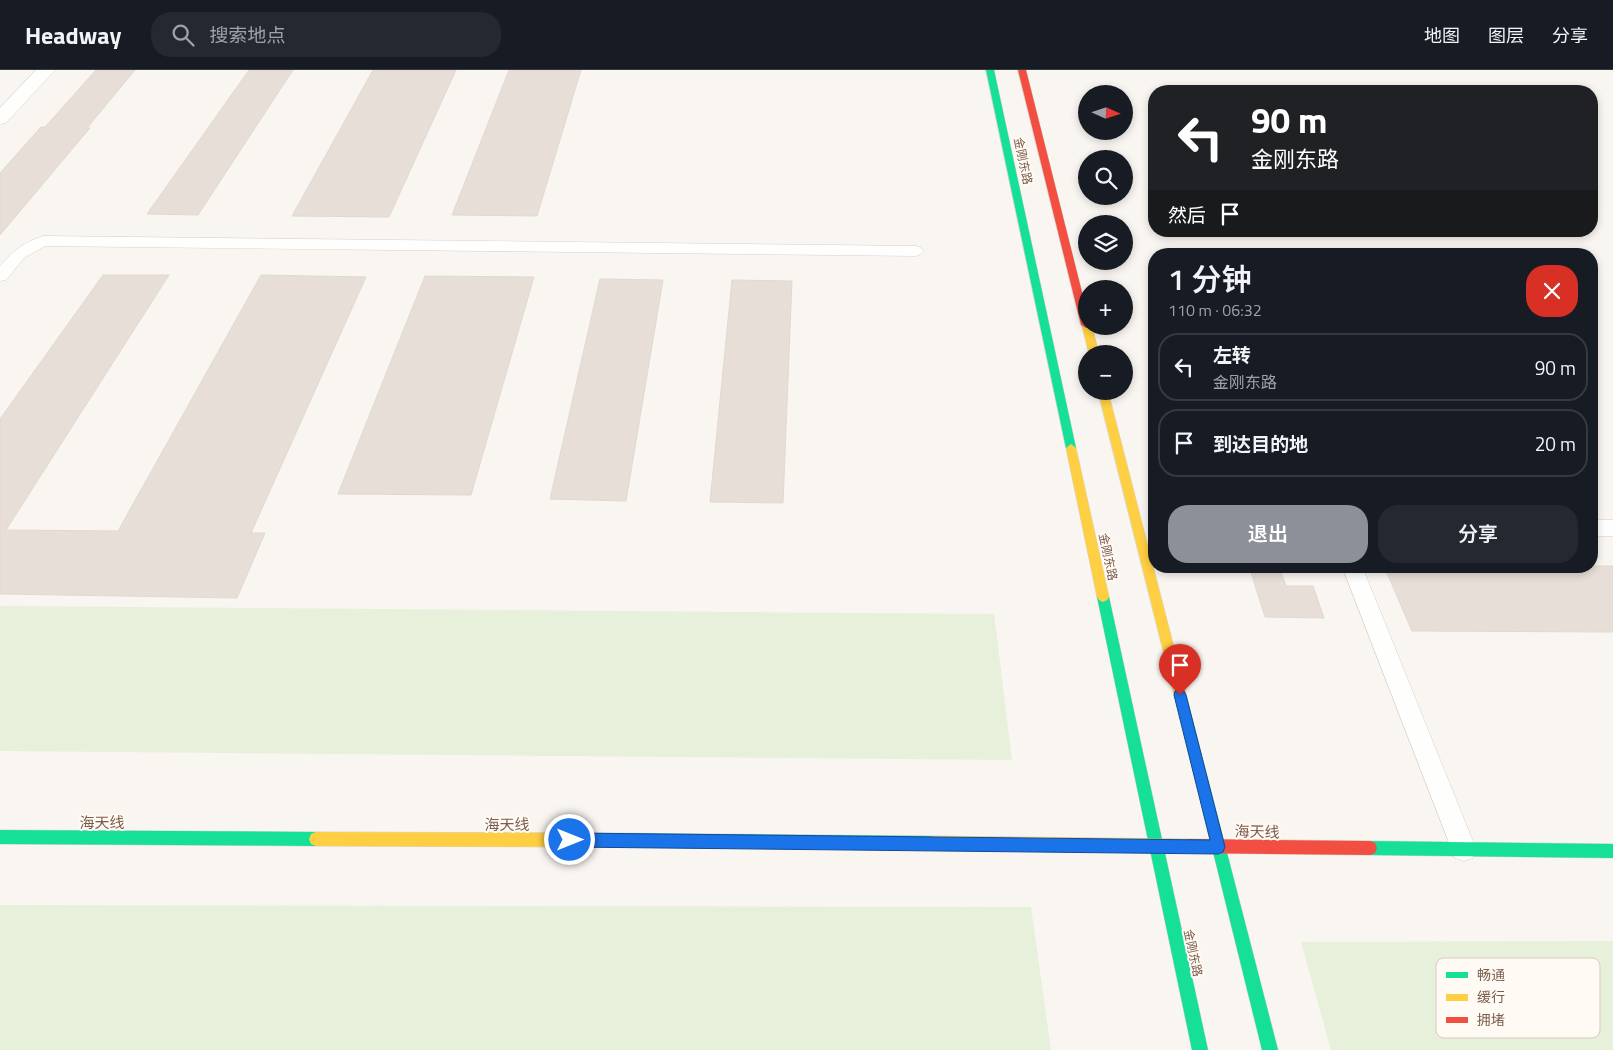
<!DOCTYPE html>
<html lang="zh">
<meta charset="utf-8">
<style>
:root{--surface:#171b24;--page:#242831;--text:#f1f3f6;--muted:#9ea1a6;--line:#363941;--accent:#8c9099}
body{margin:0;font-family:"Titillium Web","Noto Sans SC",sans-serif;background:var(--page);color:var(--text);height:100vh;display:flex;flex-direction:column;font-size:19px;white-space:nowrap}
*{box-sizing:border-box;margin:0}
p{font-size:16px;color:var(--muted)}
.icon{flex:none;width:28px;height:28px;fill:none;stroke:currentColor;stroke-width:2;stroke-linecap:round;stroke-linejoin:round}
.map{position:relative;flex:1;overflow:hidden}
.details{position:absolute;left:1148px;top:178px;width:450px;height:325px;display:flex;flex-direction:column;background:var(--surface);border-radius:20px;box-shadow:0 2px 8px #0003}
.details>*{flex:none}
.banner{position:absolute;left:1148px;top:15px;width:450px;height:152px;border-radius:20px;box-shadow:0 2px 8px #0003;background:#202124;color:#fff;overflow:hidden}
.needle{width:32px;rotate:93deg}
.tools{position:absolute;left:1078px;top:15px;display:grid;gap:10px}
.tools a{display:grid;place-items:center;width:55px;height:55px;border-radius:50%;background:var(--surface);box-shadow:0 2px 8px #0003;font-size:25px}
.pin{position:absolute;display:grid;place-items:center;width:42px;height:42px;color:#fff;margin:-51px -21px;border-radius:50% 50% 50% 0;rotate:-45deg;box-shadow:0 0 5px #0007}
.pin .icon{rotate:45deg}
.me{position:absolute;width:55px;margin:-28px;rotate:90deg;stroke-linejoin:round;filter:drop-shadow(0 0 4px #0008)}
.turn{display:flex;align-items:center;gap:18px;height:105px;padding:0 20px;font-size:22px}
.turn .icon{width:65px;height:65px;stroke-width:2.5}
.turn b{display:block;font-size:35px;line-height:42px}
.then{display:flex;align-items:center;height:48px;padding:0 20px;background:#0003;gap:10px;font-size:19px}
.round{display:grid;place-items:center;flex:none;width:52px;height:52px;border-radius:20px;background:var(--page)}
.head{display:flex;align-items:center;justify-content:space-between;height:85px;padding:0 20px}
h1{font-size:30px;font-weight:600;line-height:38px}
.cta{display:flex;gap:10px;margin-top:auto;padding:10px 20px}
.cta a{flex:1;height:58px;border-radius:20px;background:var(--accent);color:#fff;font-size:20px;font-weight:600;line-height:58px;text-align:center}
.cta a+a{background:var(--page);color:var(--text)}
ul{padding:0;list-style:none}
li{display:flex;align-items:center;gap:15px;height:68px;margin:0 10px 8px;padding:0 10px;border:2px solid var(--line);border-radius:20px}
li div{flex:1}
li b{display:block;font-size:19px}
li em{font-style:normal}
header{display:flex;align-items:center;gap:30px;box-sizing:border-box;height:70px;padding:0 25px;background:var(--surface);border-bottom:1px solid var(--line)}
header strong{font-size:24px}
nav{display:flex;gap:28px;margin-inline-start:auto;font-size:18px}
.search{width:350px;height:45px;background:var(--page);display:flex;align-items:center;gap:12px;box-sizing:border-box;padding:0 18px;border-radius:20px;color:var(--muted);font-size:19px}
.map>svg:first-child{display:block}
.green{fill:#e7f0db}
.building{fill:#e6ded7;stroke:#e2d8d2}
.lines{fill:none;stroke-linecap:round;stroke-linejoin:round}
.lane-casing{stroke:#d7d1cb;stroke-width:1}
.street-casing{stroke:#d7d1cb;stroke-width:1}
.fast-casing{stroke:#d9d2cb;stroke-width:1}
.slow-casing{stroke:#d9d2cb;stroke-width:1}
.jam-casing{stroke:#d9d2cb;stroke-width:1}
.lane{fill:#fefefd;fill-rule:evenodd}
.street{fill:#fefefd;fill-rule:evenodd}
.fast{fill:#16e098;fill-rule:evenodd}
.slow{fill:#ffcf43;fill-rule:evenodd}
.jam{fill:#f24e42;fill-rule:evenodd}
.route{fill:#1a73e8;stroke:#114b97}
.labels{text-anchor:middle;stroke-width:4;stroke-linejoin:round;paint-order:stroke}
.street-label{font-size:12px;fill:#7a5c4d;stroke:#fffaf3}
.near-street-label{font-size:15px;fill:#7a5c4d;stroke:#fffaf3}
.key{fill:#fffaf3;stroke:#d7cbc1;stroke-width:1}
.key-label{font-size:14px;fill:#7a5c4d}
</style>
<header>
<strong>Headway</strong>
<div class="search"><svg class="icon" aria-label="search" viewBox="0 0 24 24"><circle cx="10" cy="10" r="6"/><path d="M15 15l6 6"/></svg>搜索地点</div>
<nav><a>地图</a><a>图层</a><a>分享</a></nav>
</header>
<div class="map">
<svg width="1613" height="980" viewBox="0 0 1613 980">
<rect width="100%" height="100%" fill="#f9f5f0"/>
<path class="green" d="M 0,536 L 994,544 L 1012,690 L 0,681 Z
M 0,835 L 1031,837 L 1051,980 L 0,980 Z
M 1613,871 L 1613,980 L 1331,980 L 1301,872 Z"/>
<path class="building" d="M 96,0 L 135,0 L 87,58 L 90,58 L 0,165 L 0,103 L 41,57 L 45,57 Z
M 249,0 L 293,0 L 198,145 L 147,144 Z
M 373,0 L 456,0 L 389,147 L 292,146 Z
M 509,0 L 581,0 L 537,146 L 452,145 Z
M 103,205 L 169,205 L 6,460 L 118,461 L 261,205 L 366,207 L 251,463 L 265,463 L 237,528 L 0,524 L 0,349 Z
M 425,206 L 534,207 L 471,425 L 338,424 Z
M 600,209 L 663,210 L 626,431 L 550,429 Z
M 732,210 L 792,211 L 783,433 L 710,432 Z
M 1249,496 L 1279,496 L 1286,516 L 1313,516 L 1324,548 L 1265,547 Z
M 1384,496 L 1613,496 L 1613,562 L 1412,561 Z"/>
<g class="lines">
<g class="lane-casing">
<path id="lane" d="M 44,166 L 916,176 L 921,178 L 924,181 L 921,184 L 916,186 L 45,176 L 24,188 L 6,210 L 0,211 L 0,196 C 13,181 25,171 44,166 Z
M 1591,450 L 1613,450 L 1613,466 L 1591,466 Z
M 1342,496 L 1362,496 L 1476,779 L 1473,788 L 1464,791 L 1455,788 Z"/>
</g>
<g class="street-casing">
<path id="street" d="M 36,0 L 55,0 L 6,53 L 0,54 L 0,38 Z"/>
</g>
<g class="fast-casing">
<path id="fast" d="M 986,0 L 994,0 L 1076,378 L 1071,382 L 1066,378 Z
M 1103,522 L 1107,524 L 1109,527 L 1208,980 L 1192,980 L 1097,527 L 1099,524 Z
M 1181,622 L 1185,624 L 1187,628 L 1278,980 L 1262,980 L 1175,628 L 1177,624 Z
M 0,760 L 316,762 L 321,764 L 323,769 L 321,774 L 316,776 L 0,774 Z
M 597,763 L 932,766 L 937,768 L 939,773 L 937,778 L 932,780 L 597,777 L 592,775 L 590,770 L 592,765 Z
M 1370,771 L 1613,774 L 1613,788 L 1370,785 L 1365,783 L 1363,778 L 1365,773 Z"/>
</g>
<g class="slow-casing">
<path id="slow" d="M 1086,253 L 1086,256 L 1092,256 L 1099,284 L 1089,284 L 1082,256 Z
M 1098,321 L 1108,321 L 1187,628 L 1185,632 L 1181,634 L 1177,632 L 1175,628 Z
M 1071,374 L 1076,378 L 1109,527 L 1107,530 L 1103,532 L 1099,530 L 1097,527 L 1066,378 Z
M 316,762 L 597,763 L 602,765 L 604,770 L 602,775 L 597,777 L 316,776 L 311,774 L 309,769 L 311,764 Z
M 932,766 L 1189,769 L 1194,771 L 1196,776 L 1194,781 L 1189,783 L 932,780 L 927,778 L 925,773 L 927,768 Z"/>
</g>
<g class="jam-casing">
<path id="jam" d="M 1018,0 L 1026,0 L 1086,238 L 1086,256 L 1090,256 L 1086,258 L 1081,255 Z
M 1189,769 L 1370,771 L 1375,773 L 1377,778 L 1375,783 L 1370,785 L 1189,783 L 1184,781 L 1182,776 L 1184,771 Z"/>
</g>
<use href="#lane" class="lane"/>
<use href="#street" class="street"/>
<use href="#fast" class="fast"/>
<use href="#slow" class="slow"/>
<use href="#jam" class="jam"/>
</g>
<path class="route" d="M 1180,619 L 1184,621 L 1186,625 L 1225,777 L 1223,782 L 1218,784 L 570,777 L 565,775 L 563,770 L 565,765 L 570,763 L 1210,770 L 1174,625 L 1175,621 Z"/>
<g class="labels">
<g class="street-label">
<text transform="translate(1023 91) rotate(78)" y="4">金刚东路</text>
<text transform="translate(1108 487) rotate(78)" y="4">金刚东路</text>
<text transform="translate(1193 883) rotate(78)" y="4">金刚东路</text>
</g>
<g class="near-street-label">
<text x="102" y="758">海天线</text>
<text x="507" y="760">海天线</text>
<text transform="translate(1257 762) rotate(1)" y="5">海天线</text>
</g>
</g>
<rect x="1436" y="888" width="164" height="80" rx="8" class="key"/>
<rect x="1446" y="902" width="22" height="6" fill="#16e098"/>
<rect x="1446" y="924" width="22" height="7" fill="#ffcf43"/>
<rect x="1446" y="947" width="22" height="6" fill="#f24e42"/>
<g class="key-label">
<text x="1477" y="910">畅通</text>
<text x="1477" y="932">缓行</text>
<text x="1477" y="955">拥堵</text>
</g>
</svg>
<div class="tools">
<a><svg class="needle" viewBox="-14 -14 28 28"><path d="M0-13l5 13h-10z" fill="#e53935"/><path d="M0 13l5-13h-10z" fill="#9ea1a6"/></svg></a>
<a><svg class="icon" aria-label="search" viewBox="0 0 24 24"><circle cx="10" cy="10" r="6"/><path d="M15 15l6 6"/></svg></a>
<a><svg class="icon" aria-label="layers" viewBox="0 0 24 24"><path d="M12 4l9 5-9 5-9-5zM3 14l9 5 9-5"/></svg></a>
<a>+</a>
<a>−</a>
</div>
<div class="pin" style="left:1180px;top:625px;background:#d93025"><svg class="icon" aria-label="arrive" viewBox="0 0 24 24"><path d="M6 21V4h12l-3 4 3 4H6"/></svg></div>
<svg class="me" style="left:570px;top:770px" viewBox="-20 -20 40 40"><circle r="17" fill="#1a73e8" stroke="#fff" stroke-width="3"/><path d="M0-11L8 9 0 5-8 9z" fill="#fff"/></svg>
<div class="banner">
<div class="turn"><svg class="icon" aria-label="left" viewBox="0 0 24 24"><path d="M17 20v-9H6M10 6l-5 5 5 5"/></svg><div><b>90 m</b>金刚东路</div></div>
<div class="then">然后<svg class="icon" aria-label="arrive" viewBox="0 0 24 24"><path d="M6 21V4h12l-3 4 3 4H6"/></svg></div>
</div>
<section class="details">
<div class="head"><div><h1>1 分钟</h1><p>110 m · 06:32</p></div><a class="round" style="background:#d93025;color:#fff"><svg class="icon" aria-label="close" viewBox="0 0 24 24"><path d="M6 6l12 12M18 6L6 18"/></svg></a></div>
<ul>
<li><svg class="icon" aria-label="left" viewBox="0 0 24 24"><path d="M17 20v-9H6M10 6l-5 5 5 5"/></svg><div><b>左转</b><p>金刚东路</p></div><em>90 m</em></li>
<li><svg class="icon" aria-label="arrive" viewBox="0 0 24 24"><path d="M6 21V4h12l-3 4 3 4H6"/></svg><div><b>到达目的地</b></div><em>20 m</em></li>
</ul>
<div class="cta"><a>退出</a><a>分享</a></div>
</section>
</div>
